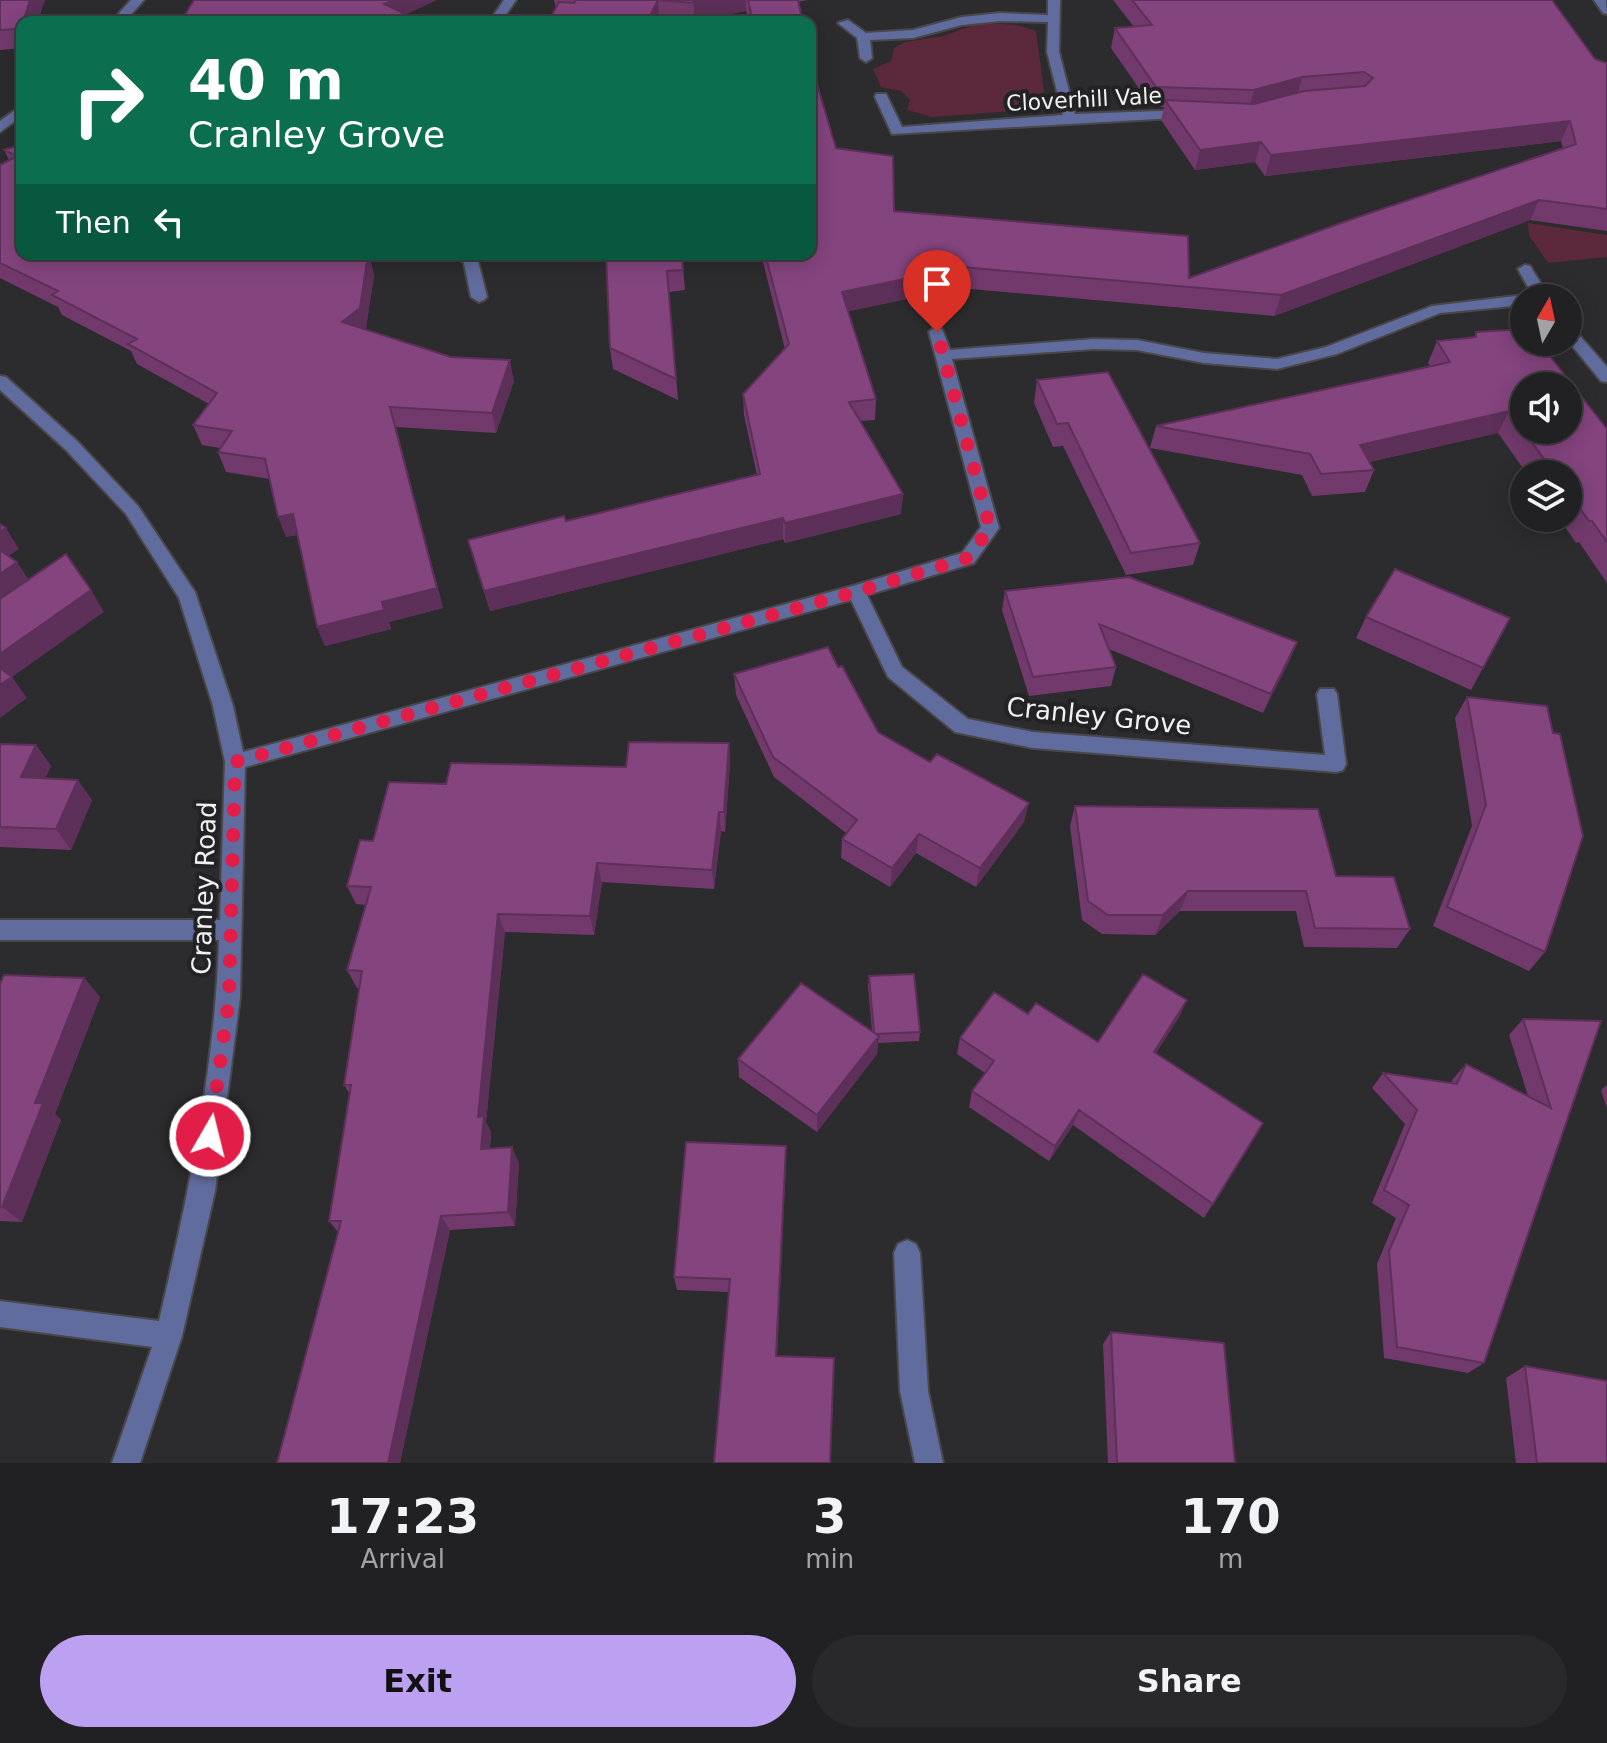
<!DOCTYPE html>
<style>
:root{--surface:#212022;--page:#29282a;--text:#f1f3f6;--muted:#a2a3a5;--line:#3e3e40;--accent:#bca0f2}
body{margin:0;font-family:"DejaVu Sans",sans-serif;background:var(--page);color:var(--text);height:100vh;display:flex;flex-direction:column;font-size:30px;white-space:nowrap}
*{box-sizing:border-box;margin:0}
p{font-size:26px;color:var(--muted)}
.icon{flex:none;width:44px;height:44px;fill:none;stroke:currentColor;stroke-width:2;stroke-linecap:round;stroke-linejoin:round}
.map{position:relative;height:1463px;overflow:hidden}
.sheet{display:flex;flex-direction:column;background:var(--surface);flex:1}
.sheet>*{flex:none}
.top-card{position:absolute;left:16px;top:16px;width:800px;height:244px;border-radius:16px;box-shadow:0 4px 20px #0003,0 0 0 2px var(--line);background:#0b6e4f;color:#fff;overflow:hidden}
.needle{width:52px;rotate:9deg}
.tools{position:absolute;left:1510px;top:284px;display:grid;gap:16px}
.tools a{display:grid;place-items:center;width:72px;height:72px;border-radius:50%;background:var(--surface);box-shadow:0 4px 20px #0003,0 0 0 2px var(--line);font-size:40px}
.pin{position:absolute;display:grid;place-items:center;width:68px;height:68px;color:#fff;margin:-82px -34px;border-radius:50% 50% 50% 0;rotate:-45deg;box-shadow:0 0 8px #0007}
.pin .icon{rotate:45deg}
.me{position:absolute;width:88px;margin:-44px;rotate:8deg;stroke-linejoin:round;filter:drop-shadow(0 0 6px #0008)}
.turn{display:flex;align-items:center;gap:28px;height:168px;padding:0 40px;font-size:36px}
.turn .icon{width:104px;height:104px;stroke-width:2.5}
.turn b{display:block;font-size:56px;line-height:68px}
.then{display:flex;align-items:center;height:76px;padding:0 40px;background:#0003;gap:16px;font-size:30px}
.eta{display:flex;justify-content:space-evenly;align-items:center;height:136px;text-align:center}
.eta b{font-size:48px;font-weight:600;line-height:56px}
.action{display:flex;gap:16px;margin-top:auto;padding:16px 40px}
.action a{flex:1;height:92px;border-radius:48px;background:var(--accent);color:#111;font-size:32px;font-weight:600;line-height:92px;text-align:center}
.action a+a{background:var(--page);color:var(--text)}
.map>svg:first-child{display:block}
.green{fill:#5c283b}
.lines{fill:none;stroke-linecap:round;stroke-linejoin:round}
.street-casing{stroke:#484749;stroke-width:4}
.street{fill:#616c9e;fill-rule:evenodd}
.wall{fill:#723a6c}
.shaded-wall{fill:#5c3058}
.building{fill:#84447e;stroke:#5c3058;stroke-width:2;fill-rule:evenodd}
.route{stroke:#e11d48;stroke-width:14;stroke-dasharray:0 25.2}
.labels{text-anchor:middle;stroke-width:8;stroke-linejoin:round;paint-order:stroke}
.far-street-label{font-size:22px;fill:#f1f0f2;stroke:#232224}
.street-label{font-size:26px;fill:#f1f0f2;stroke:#232224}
</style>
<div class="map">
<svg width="1607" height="1463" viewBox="0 0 1607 1463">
<rect width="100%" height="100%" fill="#2c2b2e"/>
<path class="green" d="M 979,23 L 1017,25 L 1036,31 L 1045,98 L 1044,109 L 932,117 L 907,110 L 910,100 L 901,91 L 881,87 L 873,69 L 891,61 L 894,48 L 905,42 L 943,36 Z
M 1528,223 L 1607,235 L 1607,257 L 1548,263 L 1529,235 Z"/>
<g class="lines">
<g class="street-casing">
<path id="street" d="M 131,0 L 144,0 L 124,22 L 111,22 Z
M 504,0 L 516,0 L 501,22 L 489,22 Z
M 1048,0 L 1060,0 L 1059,52 L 1075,114 L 1187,110 L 1194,114 L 1192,117 L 892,134 L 875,97 L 876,94 L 886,94 L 902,127 L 1063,115 L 1047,52 L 1048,22 L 1000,21 L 962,25 L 913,38 L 870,40 L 872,58 L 866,62 L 860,58 L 857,38 L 838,23 L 848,20 L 866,33 L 913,30 L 962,17 L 1000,13 L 1048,15 Z
M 1594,0 L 1606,0 L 1607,14 L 1603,13 Z
M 22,105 L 22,116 L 0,132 L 0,121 Z
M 455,254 L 471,254 L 478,261 L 487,297 L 484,300 L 479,302 L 471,297 L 464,263 Z
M 1525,265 L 1530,266 L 1550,298 L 1534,298 L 1518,269 Z
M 1524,295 L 1530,298 L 1524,298 L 1524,305 L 1440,313 L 1337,354 L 1277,369 L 1204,363 L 1137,350 L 1094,349 L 952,359 L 999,528 L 974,563 L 867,595 L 902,667 L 968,719 L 1033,732 L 1325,755 L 1317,694 L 1320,689 L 1334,689 L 1337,694 L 1346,764 L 1343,770 L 1336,772 L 1033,748 L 955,732 L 888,677 L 851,600 L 245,767 L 240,998 L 215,1191 L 182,1336 L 140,1463 L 112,1463 L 152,1347 L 0,1327 L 0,1301 L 159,1321 C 188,1196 215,1069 219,940 L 0,940 L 0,920 L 220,920 L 225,762 L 213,706 L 179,598 L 126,514 L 65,449 L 0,390 L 0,376 L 6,377 L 77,441 L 138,506 L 195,592 L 233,706 L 243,752 L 856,585 L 962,553 L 981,527 L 929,332 L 932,329 L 942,329 L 950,350 L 1094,339 L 1137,340 L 1204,353 L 1277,359 L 1326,347 L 1432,306 Z
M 1568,326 L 1573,328 L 1607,367 L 1607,382 L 1601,381 L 1568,341 Z
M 907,1240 L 916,1244 L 920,1253 L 928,1391 L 943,1463 L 915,1463 L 900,1391 L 894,1253 L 898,1244 Z"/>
</g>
<use href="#street" class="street"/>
</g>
<path class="wall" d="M 0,0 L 45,0 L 37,22 L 22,22 L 22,48 L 0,50 Z
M 554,0 L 807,0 L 798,2 L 803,22 L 749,22 L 746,11 L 695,20 L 695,22 L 659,20 L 658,22 L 548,22 L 556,8 Z
M 1113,0 L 1552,0 L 1595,59 L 1607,63 L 1607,231 L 1530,220 L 1274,316 L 960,288 L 848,311 L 876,399 L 875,420 L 860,421 L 903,494 L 901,514 L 785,543 L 783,539 L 490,611 L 468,540 L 566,521 L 757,475 L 744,415 L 743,394 L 785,349 L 761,254 L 810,254 L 836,148 L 894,211 L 1189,278 L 1563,149 L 1561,141 L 1265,176 L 1255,162 L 1195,170 L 1161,120 L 1164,107 L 1152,107 L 1111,48 L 1115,28 L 1134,27 Z
M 4,150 L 369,255 L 374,275 L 366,328 L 365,329 L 514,381 L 496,433 L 396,427 L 443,608 L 389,622 L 391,629 L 325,646 L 317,627 L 297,535 L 286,537 L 270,479 L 226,472 L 218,452 L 220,448 L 202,445 L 193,425 L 209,404 L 137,364 L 131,351 L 62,315 L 58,307 L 0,278 L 0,165 L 9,160 Z
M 606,254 L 682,254 L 685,290 L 669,292 L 678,400 L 613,369 L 610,348 Z
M 1476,332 L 1607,429 L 1607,583 L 1579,542 L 1576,543 L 1559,518 L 1568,518 L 1568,474 L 1527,474 L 1498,433 L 1369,462 L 1374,470 L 1365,492 L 1312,496 L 1302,475 L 1150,448 L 1156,426 L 1430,366 L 1428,363 L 1437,341 L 1474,337 Z
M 1037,380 L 1200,543 L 1193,565 L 1126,575 L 1063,446 L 1053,447 L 1034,403 Z
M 1005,591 L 1297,642 L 1263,713 L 1109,649 L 1116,667 L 1111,686 L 1029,696 L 1002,610 Z
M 1366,617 L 1483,668 L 1471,690 L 1356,638 Z
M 838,667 L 878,732 L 1024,822 L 976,887 L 916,853 L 890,887 L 841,858 L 842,839 L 846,833 L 774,777 L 736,695 L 734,674 Z
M 1467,697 L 1545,952 L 1529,971 L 1433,926 L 1472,826 L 1455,718 Z
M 729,743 L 730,763 L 725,832 L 721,831 L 714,889 L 602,882 L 594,935 L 505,932 L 486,1122 L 491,1132 L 490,1148 L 519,1163 L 515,1226 L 450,1230 L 400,1463 L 277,1463 L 338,1232 L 329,1221 L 349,1093 L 344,1085 L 359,988 L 357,988 L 347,970 L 366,905 L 356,904 L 347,886 L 373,841 L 446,784 L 626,767 Z
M 0,744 L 36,745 L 51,766 L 45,778 L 92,800 L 71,850 L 0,847 Z
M 1075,806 L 1336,876 L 1410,929 L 1397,948 L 1304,947 L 1296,911 L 1180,911 L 1155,935 L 1102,934 L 1082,920 L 1070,826 Z
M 869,976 L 920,1032 L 919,1041 L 878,1043 L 877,1054 L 817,1132 L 739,1077 L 738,1059 L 872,1031 L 868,986 Z
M 84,978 L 100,997 L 55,1114 L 61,1120 L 22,1222 L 0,1221 L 0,984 Z
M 1187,1000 L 1179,1017 L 1156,1053 L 1263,1123 L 1204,1218 L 1073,1125 L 1049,1161 L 969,1107 L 972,1091 L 985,1073 L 957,1054 L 960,1038 L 1028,1014 L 1098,1042 Z
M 1523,1019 L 1601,1021 L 1484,1363 L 1468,1373 L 1384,1358 L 1377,1264 L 1396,1218 L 1372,1203 L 1405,1124 L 1372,1088 L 1383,1073 L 1451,1083 L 1453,1079 L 1466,1064 L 1528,1096 L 1509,1035 Z
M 1607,1085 L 1607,1108 L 1601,1090 Z
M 786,1161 L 777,1356 L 830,1463 L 728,1292 L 677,1290 L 674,1277 Z
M 1111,1332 L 1235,1463 L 1108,1463 L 1103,1344 Z
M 1525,1366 L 1607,1463 L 1516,1463 L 1506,1378 Z"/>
<path class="shaded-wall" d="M 30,0 L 45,0 L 37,22 L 23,22 Z
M 394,0 L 437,0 L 390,22 L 384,4 Z
M 658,0 L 659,20 L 658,22 L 647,22 Z
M 693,0 L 746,0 L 746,11 L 695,20 Z
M 1302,77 L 1297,97 L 1249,110 L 1254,90 Z
M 1570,121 L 1561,141 L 1265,176 L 1271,155 Z
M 1261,142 L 1255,162 L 1195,170 L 1200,150 Z
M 1539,200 L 1530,220 L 1274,316 L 1281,295 Z
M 369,255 L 374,275 L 366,328 L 349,342 L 342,322 Z
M 962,267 L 960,288 L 841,313 L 842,292 Z
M 510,360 L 514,381 L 496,433 L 492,413 Z
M 390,407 L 443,608 L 389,622 L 391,629 L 325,646 L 317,627 L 382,602 Z
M 1509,411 L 1498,433 L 1351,466 L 1360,445 Z
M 903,494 L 901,514 L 785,543 L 785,523 Z
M 293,514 L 301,534 L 286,537 L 278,517 Z
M 783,518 L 783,539 L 490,611 L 484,591 Z
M 6,528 L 19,549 L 0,562 L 0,531 Z
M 17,562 L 31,583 L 0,604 L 0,574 Z
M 91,590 L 104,612 L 12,677 L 27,698 L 0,718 L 0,654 Z
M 1297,642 L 1289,662 L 1263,713 L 1271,694 Z
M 729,743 L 730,763 L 725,832 L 724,812 Z
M 36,745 L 51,766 L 36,798 L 21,777 Z
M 78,780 L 92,800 L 71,850 L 56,829 Z
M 1029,803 L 1024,822 L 976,887 L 980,868 Z
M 719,812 L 721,831 L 714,889 L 712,870 Z
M 919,834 L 916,853 L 890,887 L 892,868 Z
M 597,863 L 602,882 L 594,935 L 590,916 Z
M 1188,891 L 1180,911 L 1155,935 L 1163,915 Z
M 498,914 L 505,932 L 486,1122 L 491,1132 L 489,1164 L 481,1149 L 478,1117 Z
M 84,978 L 100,997 L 55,1114 L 61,1120 L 22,1222 L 2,1207 L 35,1103 Z
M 1187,1000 L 1179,1017 L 1146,1068 L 1154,1052 Z
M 879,1036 L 877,1054 L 817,1132 L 817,1115 Z
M 1079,1110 L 1073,1125 L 1049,1161 L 1055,1146 Z
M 786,1146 L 786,1161 L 776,1367 L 776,1356 Z
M 512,1147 L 519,1163 L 515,1226 L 508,1212 Z
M 441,1216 L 450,1230 L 400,1463 L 388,1463 Z"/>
<path class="building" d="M 0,0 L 30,0 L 21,29 L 0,30 Z
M 194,0 L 394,0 L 384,4 L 423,22 L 184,22 L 186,21 L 182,19 Z
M 576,0 L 695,0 L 693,0 L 694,3 L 658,0 L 647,22 L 548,22 L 559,2 L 574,3 Z
M 748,0 L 798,0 L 803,22 L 753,22 Z
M 1132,0 L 1552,0 L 1595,59 L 1607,63 L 1607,209 L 1539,200 L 1281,295 L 962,267 L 842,292 L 876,399 L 849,402 L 903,494 L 785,523 L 783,518 L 484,591 L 468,540 L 564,516 L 566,521 L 760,474 L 743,394 L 789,344 L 765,254 L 810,254 L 810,60 L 836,148 L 893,156 L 894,211 L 1188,236 L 1189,278 L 1355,218 L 1576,144 L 1570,121 L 1271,155 L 1261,142 L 1200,150 L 1165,100 L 1254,104 L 1304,91 L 1365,86 L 1373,78 L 1364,72 L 1302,77 L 1254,90 L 1156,87 L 1115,28 L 1152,25 Z
M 22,144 L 22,254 L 368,254 L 360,308 L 342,322 L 451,357 L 510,360 L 492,413 L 390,407 L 437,588 L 382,602 L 384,610 L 317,627 L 293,514 L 278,517 L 265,459 L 218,452 L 232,431 L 193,425 L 217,393 L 128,344 L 137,339 L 52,295 L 58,291 L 0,263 L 0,165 L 17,156 L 4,150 Z
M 606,254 L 682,254 L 683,270 L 667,271 L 676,379 L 610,348 Z
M 1524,329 L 1524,342 L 1539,342 L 1607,429 L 1607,542 L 1592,521 L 1589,521 L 1568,492 L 1568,474 L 1555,474 L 1509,411 L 1360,445 L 1374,470 L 1321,474 L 1310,454 L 1156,426 L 1450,362 L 1437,341 L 1476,337 L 1476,332 ZM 1524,386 L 1568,386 L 1568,430 L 1524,430 Z
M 1108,372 L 1200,543 L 1131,553 L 1068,423 L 1057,424 L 1037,380 Z
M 0,524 L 6,528 L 0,531 Z
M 0,550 L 17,562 L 0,574 Z
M 66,554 L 91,590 L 0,654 L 0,599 Z
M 1395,569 L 1510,618 L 1483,668 L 1366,617 Z
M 1129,577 L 1297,642 L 1271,694 L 1099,624 L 1116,667 L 1033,677 L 1005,591 Z
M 828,647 L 838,667 L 842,666 L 878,732 L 930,762 L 937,754 L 1029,803 L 980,868 L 919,834 L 892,868 L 842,839 L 857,820 L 773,757 L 734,674 Z
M 0,668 L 12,677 L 0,685 Z
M 1467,697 L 1547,706 L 1553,733 L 1560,734 L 1583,836 L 1545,952 L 1447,907 L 1486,805 Z
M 629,742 L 729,743 L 724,812 L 719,812 L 712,870 L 597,863 L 590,916 L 498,914 L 478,1117 L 484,1116 L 481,1149 L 512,1147 L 508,1212 L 441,1216 L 388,1463 L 277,1463 L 341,1221 L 329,1221 L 351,1085 L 344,1085 L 362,971 L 347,970 L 371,887 L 347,886 L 360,840 L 373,841 L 389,782 L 446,784 L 451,763 L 626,767 Z
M 0,744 L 36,745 L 21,777 L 78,780 L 56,829 L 0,827 Z
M 1075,806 L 1318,809 L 1336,876 L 1394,877 L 1410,929 L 1315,928 L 1306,891 L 1188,891 L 1163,915 L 1108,915 L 1088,901 Z
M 914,974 L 920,1032 L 876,1034 L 874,1032 L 869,976 Z
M 1143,974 L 1187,1000 L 1154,1052 L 1263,1123 L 1213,1204 L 1079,1110 L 1055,1146 L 972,1091 L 994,1061 L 960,1038 L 994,992 L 1028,1014 L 1036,1003 L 1098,1042 Z
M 4,975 L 84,978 L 35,1103 L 43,1103 L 2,1207 L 0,1207 L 0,984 Z
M 801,983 L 879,1036 L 817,1115 L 738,1059 Z
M 1523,1019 L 1601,1021 L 1484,1363 L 1397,1347 L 1389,1251 L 1409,1205 L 1384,1190 L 1417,1110 L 1383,1073 L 1457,1084 L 1466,1064 L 1551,1108 Z
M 686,1142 L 786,1146 L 776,1356 L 834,1358 L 830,1463 L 714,1463 L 730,1279 L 674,1277 Z
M 1111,1332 L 1224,1343 L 1235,1463 L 1117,1463 Z
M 1525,1366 L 1607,1381 L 1607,1463 L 1537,1463 Z"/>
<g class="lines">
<path class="route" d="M 210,1136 L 229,998 L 235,762 L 856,592 L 968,558 L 990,528 L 937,332"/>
</g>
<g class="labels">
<g class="far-street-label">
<text transform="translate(1084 99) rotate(-3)" y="8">Cloverhill Vale</text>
</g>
<g class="street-label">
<text transform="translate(1099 716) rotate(6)" y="9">Cranley Grove</text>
<text transform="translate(204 888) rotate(-88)" y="9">Cranley Road</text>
</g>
</g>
</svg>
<div class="tools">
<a><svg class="needle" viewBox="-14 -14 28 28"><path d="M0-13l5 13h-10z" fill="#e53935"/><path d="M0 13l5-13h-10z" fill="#a2a3a5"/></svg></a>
<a><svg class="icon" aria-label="sound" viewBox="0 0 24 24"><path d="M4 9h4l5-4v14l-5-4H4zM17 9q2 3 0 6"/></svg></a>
<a><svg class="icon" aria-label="layers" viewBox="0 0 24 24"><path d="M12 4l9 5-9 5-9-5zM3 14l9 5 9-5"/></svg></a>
</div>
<div class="pin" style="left:937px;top:332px;background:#d93025"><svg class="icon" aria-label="arrive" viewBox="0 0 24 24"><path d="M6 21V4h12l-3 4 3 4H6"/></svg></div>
<svg class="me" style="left:210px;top:1136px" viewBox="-20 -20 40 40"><circle r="17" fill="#e11d48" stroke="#fff" stroke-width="3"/><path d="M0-11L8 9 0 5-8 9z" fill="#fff"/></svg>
<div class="top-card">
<div class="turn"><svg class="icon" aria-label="right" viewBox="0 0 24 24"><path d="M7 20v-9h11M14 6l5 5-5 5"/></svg><div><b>40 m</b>Cranley Grove</div></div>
<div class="then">Then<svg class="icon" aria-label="left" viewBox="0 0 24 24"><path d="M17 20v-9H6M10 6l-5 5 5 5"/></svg></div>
</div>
</div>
<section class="sheet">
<div class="eta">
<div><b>17:23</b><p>Arrival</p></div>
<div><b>3</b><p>min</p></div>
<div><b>170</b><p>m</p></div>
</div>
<div class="action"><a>Exit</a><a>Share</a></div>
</section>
